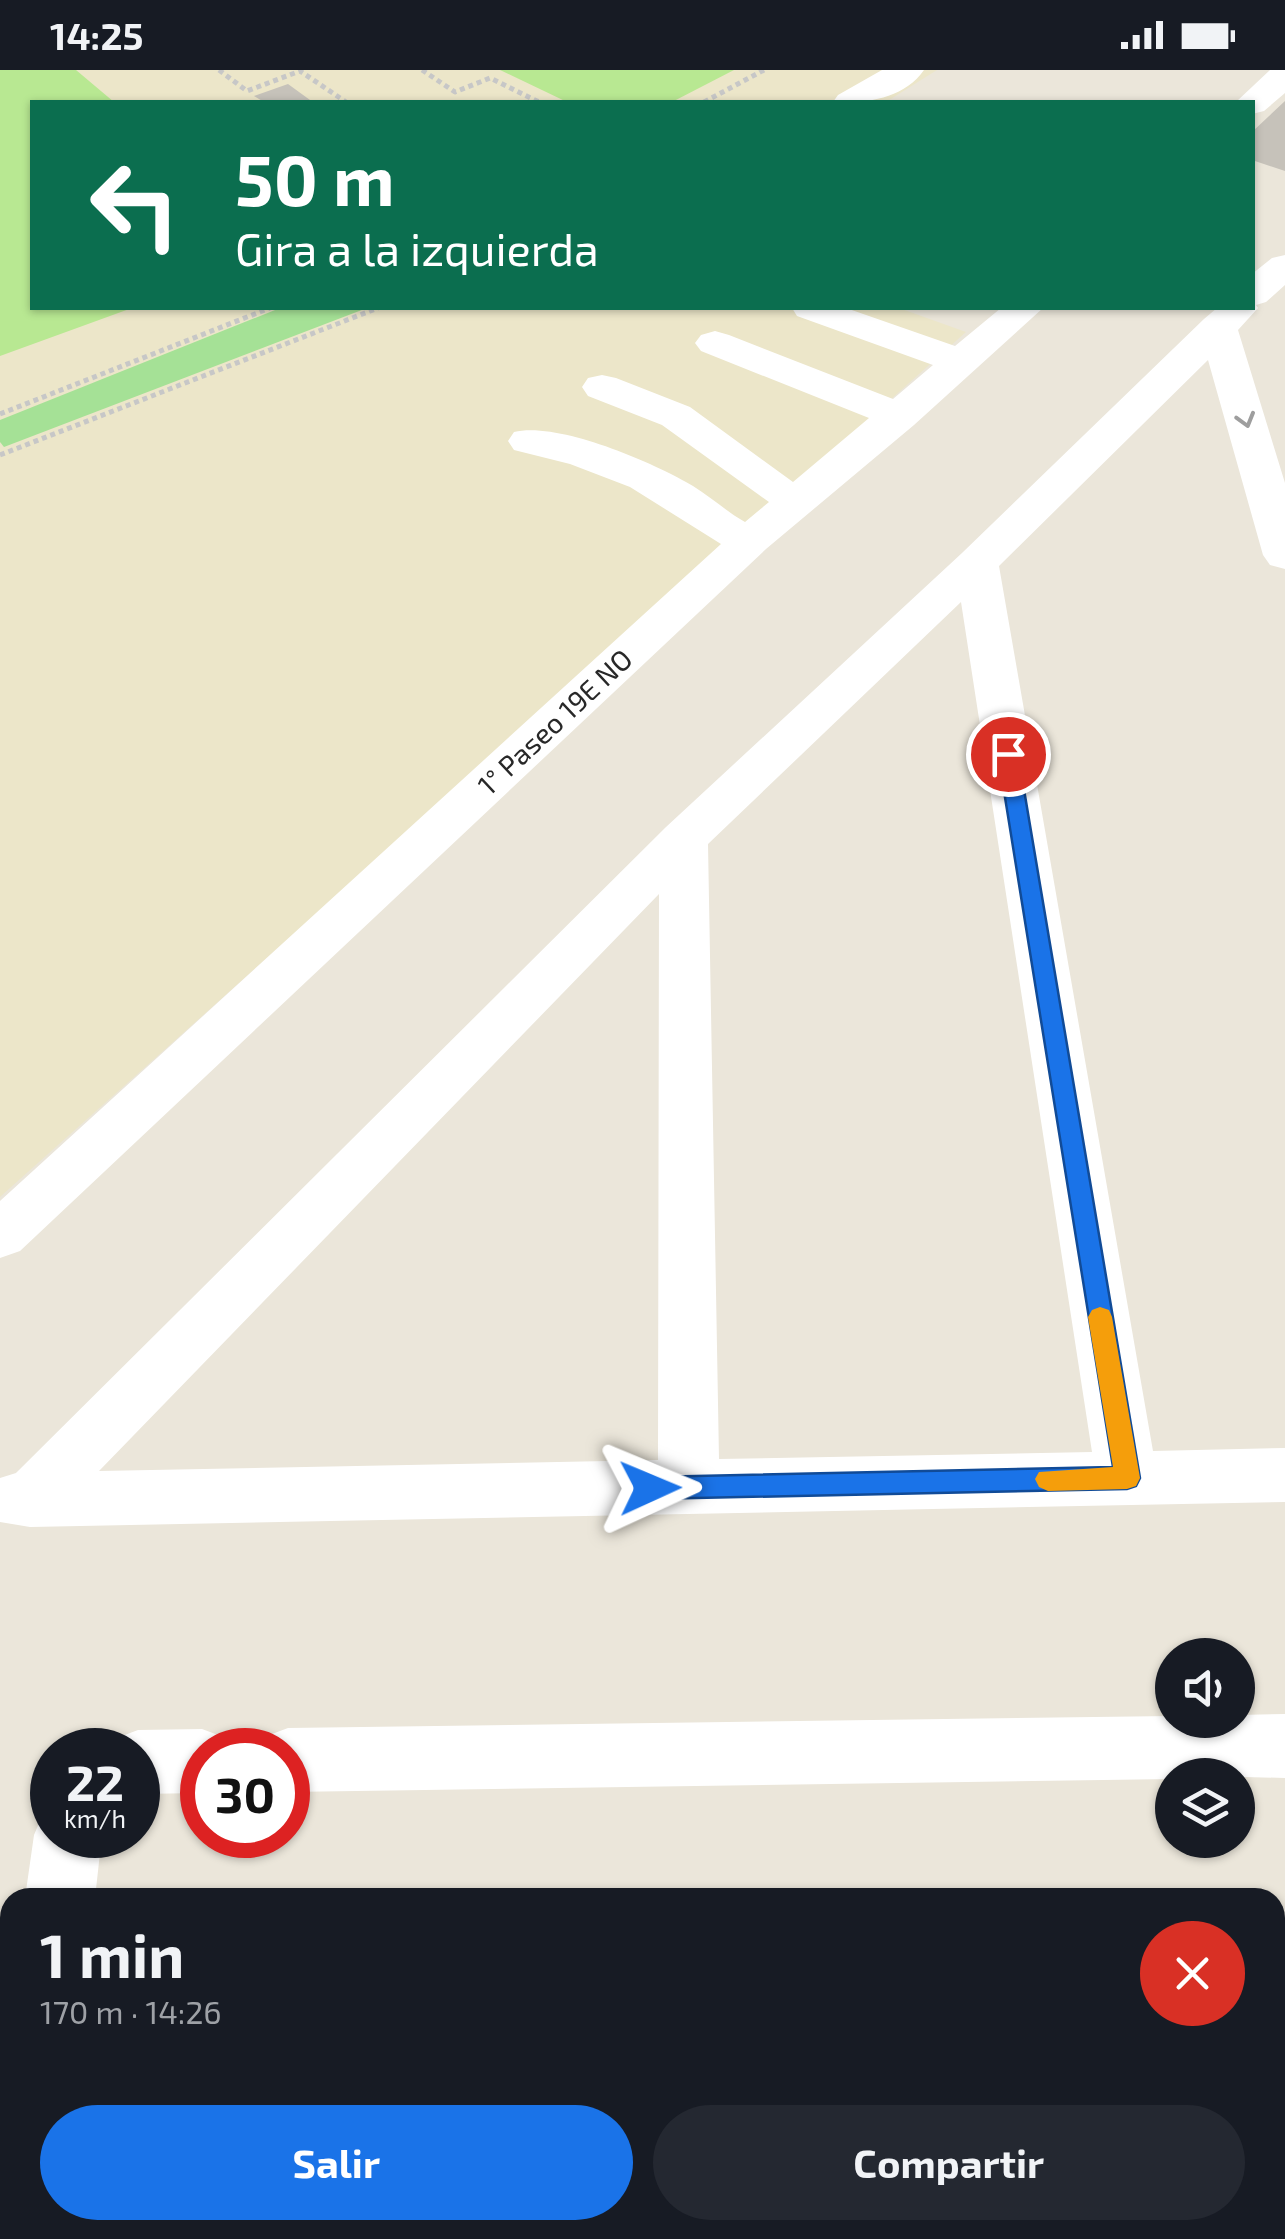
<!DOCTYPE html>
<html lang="es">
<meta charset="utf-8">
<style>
:root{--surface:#171b24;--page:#242831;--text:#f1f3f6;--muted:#9ea1a6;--accent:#1a73e8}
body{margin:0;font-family:"Exo 2",sans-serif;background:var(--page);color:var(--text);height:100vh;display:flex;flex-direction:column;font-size:38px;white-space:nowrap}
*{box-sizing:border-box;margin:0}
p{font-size:32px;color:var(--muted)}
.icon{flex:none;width:55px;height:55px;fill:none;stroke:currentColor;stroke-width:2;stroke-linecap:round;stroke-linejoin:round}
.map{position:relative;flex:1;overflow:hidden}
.drawer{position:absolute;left:0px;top:1818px;width:1285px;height:352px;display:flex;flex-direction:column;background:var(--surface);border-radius:30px 30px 0 0;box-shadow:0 2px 8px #0004}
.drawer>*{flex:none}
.hud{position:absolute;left:30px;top:30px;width:1225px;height:210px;border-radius:0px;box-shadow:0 2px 8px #0004;background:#0b6e4f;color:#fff;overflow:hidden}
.tools{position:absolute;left:1155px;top:1568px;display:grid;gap:20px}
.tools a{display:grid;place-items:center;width:100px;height:100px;border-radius:50%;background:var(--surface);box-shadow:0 2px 8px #0004;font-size:50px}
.speed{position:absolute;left:30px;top:1658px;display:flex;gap:20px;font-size:50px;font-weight:700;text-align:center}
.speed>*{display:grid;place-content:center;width:130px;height:130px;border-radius:50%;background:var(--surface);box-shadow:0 2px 8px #0004;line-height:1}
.speed small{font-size:25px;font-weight:400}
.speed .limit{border:15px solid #d22;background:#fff;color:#111}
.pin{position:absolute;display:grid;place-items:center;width:85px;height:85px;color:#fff;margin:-42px;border:5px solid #fff;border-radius:50%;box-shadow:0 2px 10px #0007}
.me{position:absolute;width:110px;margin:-55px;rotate:89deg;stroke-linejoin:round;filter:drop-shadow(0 0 8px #0008)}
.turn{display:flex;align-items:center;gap:35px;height:210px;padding:0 40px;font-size:45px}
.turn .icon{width:130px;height:130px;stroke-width:2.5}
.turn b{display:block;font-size:70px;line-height:85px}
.round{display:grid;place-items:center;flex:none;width:105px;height:105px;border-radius:52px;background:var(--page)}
.headline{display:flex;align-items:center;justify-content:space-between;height:170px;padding:0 40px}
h1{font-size:60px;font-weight:700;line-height:75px}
.primary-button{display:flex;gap:20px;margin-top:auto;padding:20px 40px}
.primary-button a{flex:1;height:115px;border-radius:60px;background:var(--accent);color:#fff;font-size:40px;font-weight:700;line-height:115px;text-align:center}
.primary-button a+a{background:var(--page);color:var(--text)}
.status{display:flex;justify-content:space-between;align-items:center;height:70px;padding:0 50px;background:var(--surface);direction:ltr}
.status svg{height:28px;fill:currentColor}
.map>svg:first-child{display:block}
.education{fill:#ece6c9}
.green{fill:#a5e196}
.pitch{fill:#b8e892}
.building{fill:#c6c2ba}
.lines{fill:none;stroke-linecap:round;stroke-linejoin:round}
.path{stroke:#c7c7c7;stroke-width:5;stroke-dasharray:5 4;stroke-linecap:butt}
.minor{fill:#fff;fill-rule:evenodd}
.oneway{stroke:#9e9e9e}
.route{fill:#1a73e8;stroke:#114b97;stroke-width:2.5}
.slow{fill:#f59e0b}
.labels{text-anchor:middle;stroke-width:8;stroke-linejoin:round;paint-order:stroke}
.street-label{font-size:28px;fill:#282828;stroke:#fff}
</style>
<div class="status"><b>14:25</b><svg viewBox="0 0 49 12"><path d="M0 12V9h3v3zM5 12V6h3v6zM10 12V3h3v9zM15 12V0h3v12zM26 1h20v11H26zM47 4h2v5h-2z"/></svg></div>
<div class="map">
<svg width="1285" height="2169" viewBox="0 0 1285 2169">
<rect width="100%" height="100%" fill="#ebe6da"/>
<path class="education" d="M 0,0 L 937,0 L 886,32 L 32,32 L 32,238 L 899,238 L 966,262 L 0,1127 Z"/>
<path class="green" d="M 280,238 L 367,238 L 4,377 L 0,372 L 0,350 Z"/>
<path class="pitch" d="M 0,0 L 76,0 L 114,32 L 32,32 L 32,238 L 132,238 L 0,286 Z
M 500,0 L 734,0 L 672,32 L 567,32 Z"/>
<path class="building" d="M 288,14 L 310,30 L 264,32 L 254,26 Z
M 1285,31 L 1285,101 L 1252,90 L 1252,62 Z"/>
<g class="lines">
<path class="path" d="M 219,0 L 247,21 L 300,1 L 346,32
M 422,0 L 455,22 L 490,8 L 539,32
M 704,32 L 764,0
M 0,344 L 270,238
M 0,385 L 378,238"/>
<path class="minor" d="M 882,0 L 924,0 C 904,29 864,34 833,32 L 838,25 Z
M 1270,0 L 1285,0 L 1285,23 L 1264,41 L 1252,44 L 1252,32 L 1236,32 Z
M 1285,185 L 1285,215 L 1266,232 L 1256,235 L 1258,238 L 1238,260 L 1285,413 L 1285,499 L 1270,495 L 1263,485 L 1208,290 L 999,496 L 1153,1381 L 1285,1378 L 1285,1432 L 30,1457 L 0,1452 L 0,1408 L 16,1403 L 666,757 L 962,483 L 1204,249 L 1217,238 L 1252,238 L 1252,204 L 1272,188 ZM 961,532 L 1092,1382 L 719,1389 L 708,774 ZM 659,824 L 658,1390 L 99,1401 Z
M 792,238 L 846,238 L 955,276 L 1001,238 L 1043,238 L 914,355 L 766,479 L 20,1181 L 0,1188 L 0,1131 L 721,474 L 630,417 L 570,394 L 514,380 L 508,371 L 514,362 C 558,351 655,393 693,416 C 711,427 727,442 745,452 L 769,432 L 662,355 L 588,326 L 582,317 L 588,308 L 602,305 L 616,308 L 690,337 L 793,412 L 869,348 L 701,281 L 695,273 L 701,265 L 715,261 L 729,265 L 893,329 L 933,295 L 797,246 Z
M 1285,1644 L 1285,1708 L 1172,1705 L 1172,1709 L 288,1722 L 288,1680 L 259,1680 L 264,1667 L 288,1658 L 1172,1646 L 1172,1650 L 1238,1650 L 1238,1645 Z
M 202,1659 L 226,1668 L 231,1680 L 202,1680 L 202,1723 L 138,1724 L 138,1680 L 110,1680 L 114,1669 L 138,1660 Z
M 52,1738 L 52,1765 L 102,1765 L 95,1828 L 25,1828 L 34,1765 L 44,1741 Z
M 10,2126 L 10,2160 L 57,2160 L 56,2169 L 0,2169 L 0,2130 Z"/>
</g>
<defs><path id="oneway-chevron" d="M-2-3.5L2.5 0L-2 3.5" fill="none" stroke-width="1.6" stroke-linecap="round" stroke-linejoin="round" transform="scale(2.5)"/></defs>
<use class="oneway" href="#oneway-chevron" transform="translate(1246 350) rotate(74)"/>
<path class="route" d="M 1008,677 L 1018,684 L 1140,1408 L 1136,1416 L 1127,1419 L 650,1429 L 641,1426 L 637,1418 L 641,1410 L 650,1407 L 1113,1397 L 998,684 Z"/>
<path class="slow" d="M 1100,1237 L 1109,1240 L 1112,1247 L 1140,1408 L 1136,1416 L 1127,1419 L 1048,1421 L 1039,1417 L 1035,1409 L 1039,1402 L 1113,1397 L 1088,1247 L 1092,1240 Z"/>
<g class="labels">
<g class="street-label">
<text transform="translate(555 652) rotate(-43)" y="10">1° Paseo 19E NO</text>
</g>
</g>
</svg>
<div class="tools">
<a><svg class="icon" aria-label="sound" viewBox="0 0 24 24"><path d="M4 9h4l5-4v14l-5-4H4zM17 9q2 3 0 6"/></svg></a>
<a><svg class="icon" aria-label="layers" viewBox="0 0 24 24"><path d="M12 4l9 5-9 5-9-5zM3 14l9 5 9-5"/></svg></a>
</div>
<div class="speed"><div>22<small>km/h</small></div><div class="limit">30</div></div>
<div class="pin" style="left:1008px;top:684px;background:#d93025"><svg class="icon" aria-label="arrive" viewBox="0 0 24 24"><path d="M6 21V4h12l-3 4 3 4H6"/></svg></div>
<svg class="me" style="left:650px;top:1418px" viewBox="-20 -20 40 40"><path d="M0-17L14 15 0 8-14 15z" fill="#1a73e8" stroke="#fff" stroke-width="4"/></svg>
<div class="hud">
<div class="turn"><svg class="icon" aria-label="left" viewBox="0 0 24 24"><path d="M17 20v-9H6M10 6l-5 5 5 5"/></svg><div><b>50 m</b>Gira a la izquierda</div></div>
</div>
<section class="drawer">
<div class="headline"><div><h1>1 min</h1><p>170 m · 14:26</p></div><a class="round" style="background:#d93025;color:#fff"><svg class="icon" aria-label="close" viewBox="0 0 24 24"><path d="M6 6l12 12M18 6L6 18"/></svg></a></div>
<div class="primary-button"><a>Salir</a><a>Compartir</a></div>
</section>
</div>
